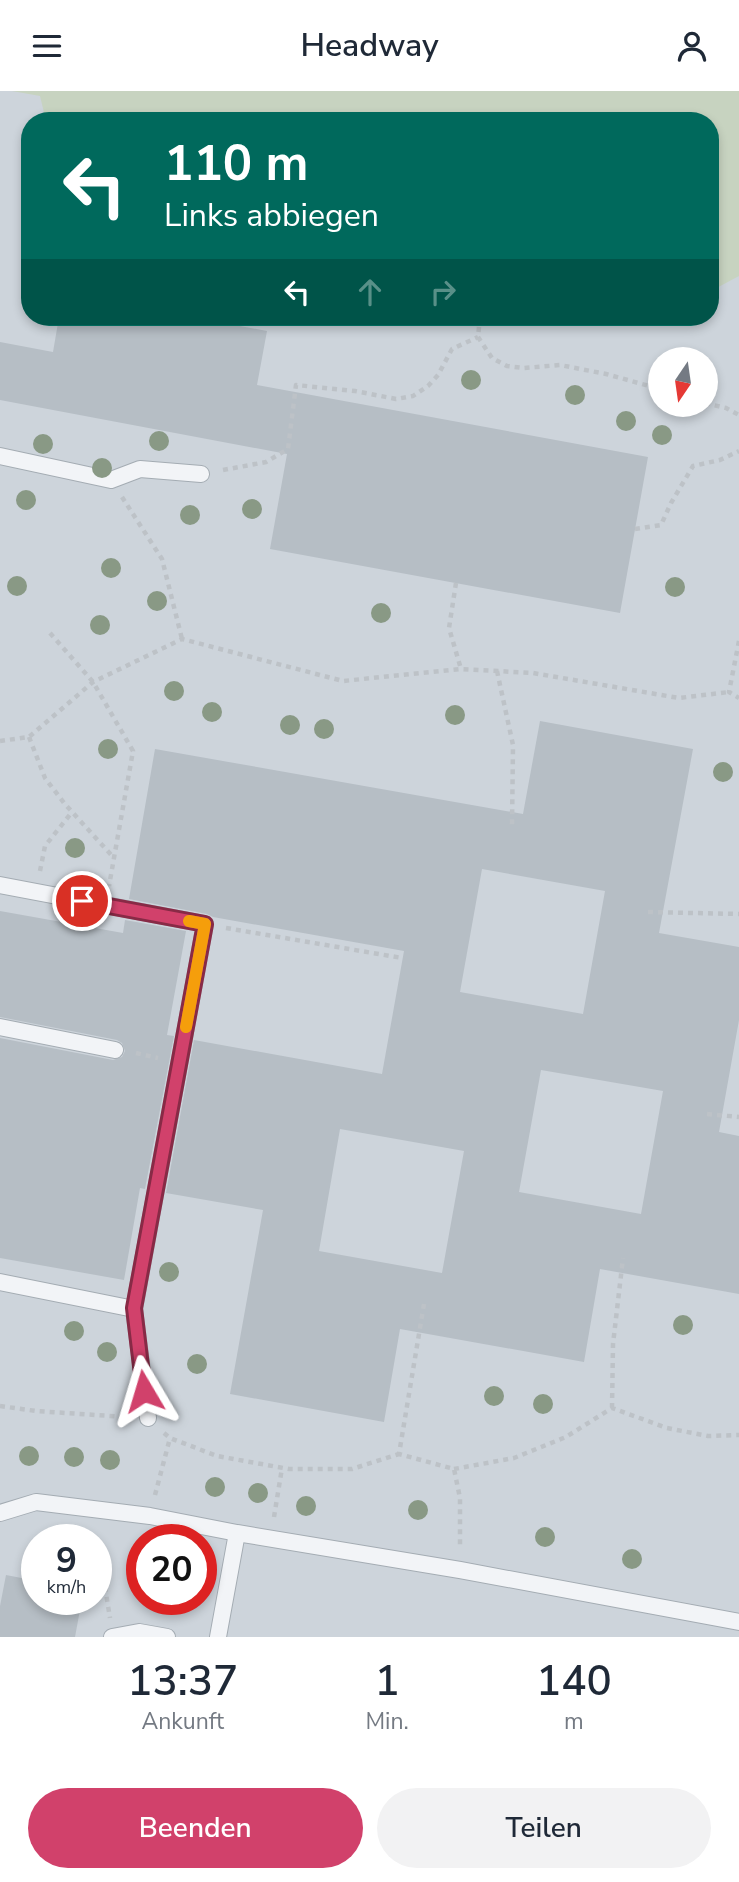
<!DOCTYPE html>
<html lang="de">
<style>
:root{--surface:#fff;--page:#f2f2f3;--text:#1f2937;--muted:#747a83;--accent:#d1416b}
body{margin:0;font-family:"Nunito Sans",sans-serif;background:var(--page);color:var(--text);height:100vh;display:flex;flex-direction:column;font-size:26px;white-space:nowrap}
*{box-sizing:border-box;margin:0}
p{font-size:23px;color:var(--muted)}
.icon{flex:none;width:38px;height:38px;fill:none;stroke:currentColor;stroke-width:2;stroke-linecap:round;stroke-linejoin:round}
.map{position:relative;height:1546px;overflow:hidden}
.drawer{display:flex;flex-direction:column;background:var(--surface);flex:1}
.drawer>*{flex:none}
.top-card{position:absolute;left:21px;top:21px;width:698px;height:214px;border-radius:28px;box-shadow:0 4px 10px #0003;background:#00695c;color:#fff;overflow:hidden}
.needle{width:46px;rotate:193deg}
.controls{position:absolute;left:648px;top:256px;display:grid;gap:14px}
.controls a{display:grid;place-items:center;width:70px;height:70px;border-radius:50%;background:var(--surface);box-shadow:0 4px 10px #0003;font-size:35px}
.speed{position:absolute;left:21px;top:1433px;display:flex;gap:14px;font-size:35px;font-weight:700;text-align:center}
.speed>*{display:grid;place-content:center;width:91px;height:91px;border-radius:50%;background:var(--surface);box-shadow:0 4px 10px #0003;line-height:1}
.speed small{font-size:18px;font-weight:400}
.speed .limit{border:10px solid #d22;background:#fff;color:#111}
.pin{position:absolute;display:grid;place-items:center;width:60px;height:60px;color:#fff;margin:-30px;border:4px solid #fff;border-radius:50%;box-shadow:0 2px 7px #0007}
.me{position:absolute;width:77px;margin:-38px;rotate:353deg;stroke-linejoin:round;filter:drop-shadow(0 0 5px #0008)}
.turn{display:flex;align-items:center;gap:24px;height:147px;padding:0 28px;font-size:32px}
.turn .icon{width:91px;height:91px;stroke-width:2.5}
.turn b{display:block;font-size:49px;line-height:60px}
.lanes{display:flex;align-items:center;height:66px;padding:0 28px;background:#0003;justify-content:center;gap:35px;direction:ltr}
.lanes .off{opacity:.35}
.eta{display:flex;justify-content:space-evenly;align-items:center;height:119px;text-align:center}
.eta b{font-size:42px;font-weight:600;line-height:49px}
.primary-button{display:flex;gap:14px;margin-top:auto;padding:14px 28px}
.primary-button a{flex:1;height:80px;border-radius:42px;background:var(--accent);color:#fff;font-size:28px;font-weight:600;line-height:80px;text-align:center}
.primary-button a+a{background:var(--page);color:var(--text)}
header{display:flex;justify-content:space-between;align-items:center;height:91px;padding:0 28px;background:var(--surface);font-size:32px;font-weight:600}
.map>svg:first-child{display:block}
.built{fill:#cdd4db;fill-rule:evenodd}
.green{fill:#c7d3c0}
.building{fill:#b6bec5;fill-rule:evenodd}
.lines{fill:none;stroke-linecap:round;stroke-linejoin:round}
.lane-casing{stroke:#a4acb3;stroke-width:18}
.path{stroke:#bdc2c7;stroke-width:4.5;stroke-dasharray:5 5;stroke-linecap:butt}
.lane{stroke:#f2f4f7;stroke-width:16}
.tree{fill:#899985}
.route-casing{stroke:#882a46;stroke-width:18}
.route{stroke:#d1416b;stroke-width:12}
.slow{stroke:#f59e0b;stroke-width:12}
</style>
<header><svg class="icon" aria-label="menu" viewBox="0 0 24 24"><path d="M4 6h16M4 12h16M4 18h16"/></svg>Headway<svg class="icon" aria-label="person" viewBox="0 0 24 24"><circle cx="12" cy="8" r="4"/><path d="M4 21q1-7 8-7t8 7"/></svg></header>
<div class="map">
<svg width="739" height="1546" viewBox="0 0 739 1546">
<rect width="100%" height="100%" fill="#dfe4e9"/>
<path class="built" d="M 0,0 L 739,0 L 739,1546 L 0,1546 ZM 30,30 L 710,30 L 710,226 L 30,226 ZM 660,268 L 705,268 L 705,313 L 660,313 ZM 37,1449 L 96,1449 L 96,1508 L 37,1508 ZM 142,1449 L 201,1449 L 201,1508 L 142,1508 Z"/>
<path class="green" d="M 12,0 L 739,0 L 739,185 L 711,200 L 710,30 L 46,30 L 40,5 Z"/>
<path class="building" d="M 59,226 L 191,226 L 267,240 L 257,294 L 648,366 L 620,522 L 270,458 L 287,363 L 0,309 L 0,251 L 53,261 Z
M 540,630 L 693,658 L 659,842 L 739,856 L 739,929 L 719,1041 L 739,1045 L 739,1203 L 600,1178 L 584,1271 L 400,1238 L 384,1331 L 230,1303 L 263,1119 L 166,1102 L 194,949 L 382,983 L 404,860 L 213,826 L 207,823 L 129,808 L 155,658 L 523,723 ZM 482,778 L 605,800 L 583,923 L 460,901 ZM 541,979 L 663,1000 L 641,1123 L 519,1101 ZM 340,1038 L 464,1060 L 442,1182 L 319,1160 Z
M 0,820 L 123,842 L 125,829 L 186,840 L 167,944 L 174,945 L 145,1098 L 140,1097 L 124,1189 L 0,1167 L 0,947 L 113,969 L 122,966 L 125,960 L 122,952 L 117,949 L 0,926 Z
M 6,1484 L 37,1490 L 37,1508 L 82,1508 L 75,1546 L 0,1546 L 0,1515 Z"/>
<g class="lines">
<g class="lane-casing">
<path id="lane" d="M 0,365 L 111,389 L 140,378 L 201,383
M 0,794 L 205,833 L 134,1218 L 148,1327
M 0,936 L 115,959
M 0,1191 L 134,1218
M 0,1422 L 36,1411 L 150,1425 L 237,1442 L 460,1479 L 739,1531
M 112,1546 L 139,1541 L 167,1546
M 218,1546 L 237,1442"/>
</g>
<path class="path" d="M 480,226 L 478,246 L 492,267 L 507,275 L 524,277 L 560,274 L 606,283 L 660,298
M 705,312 L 726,317 L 739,324
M 223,379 L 266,371 L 288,358 L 296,294 L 355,300 L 396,308 L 413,305 L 428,295 L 438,284 L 452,258 L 478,246
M 122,406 L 162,468 L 182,548
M 635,438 L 661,434 L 671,412 L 693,375 L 720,369 L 739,360
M 456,492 L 449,537 L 461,578
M 50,542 L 93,591 L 133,660 L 109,795
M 739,550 L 729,601 L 739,607
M 497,580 L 513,654 L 512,735
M 29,646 L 45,687 L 64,712 L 114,767
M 0,650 L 29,646 L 93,591 L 182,548 L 343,590 L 461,578 L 533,582 L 679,607 L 729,601
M 40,780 L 45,755 L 72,721
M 648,821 L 739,823
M 226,837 L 402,867
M 136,962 L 158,967
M 707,1023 L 739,1026
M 424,1213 L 399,1363 L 454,1378 L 460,1407 L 460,1457
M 0,1315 L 36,1320 L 126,1326
M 612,1317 L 613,1253 L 623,1167
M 164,1342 L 170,1347 L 217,1365 L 289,1378 L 352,1378 L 399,1363
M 454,1378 L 514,1367 L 566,1346 L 612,1317 L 667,1337 L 708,1345 L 739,1344
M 155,1404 L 170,1347
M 274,1426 L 282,1377
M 74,1435 L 75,1441 L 82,1449
M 96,1468 L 102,1478 L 110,1527"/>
<use href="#lane" class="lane"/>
</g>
<g class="tree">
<circle cx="471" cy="289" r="10"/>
<circle cx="575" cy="304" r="10"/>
<circle cx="626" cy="330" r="10"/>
<circle cx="662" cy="344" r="10"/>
<circle cx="159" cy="350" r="10"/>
<circle cx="43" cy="353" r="10"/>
<circle cx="102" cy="377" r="10"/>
<circle cx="26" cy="409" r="10"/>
<circle cx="252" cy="418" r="10"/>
<circle cx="190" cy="424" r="10"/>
<circle cx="111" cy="477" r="10"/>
<circle cx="17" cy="495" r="10"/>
<circle cx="675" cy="496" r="10"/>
<circle cx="157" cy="510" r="10"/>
<circle cx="381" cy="522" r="10"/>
<circle cx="100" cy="534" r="10"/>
<circle cx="174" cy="600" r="10"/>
<circle cx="212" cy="621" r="10"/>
<circle cx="455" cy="624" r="10"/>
<circle cx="290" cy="634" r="10"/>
<circle cx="324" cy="638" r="10"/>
<circle cx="108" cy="658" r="10"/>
<circle cx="723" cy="681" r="10"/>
<circle cx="75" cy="757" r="10"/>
<circle cx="169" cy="1181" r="10"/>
<circle cx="683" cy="1234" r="10"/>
<circle cx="74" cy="1240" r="10"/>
<circle cx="107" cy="1261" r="10"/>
<circle cx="197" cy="1273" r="10"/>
<circle cx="494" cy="1305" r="10"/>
<circle cx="543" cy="1313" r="10"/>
<circle cx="29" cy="1365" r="10"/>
<circle cx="74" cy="1366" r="10"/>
<circle cx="110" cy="1369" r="10"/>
<circle cx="215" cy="1396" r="10"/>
<circle cx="258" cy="1402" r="10"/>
<circle cx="306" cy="1415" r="10"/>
<circle cx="418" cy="1419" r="10"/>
<circle cx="545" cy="1446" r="10"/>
<circle cx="632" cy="1468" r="10"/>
</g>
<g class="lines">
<g class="route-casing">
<path id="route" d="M 82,810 L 205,833 L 134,1217 L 144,1300"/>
</g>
<use href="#route" class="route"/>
<path class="slow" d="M 186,936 L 205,833 L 189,830"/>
</g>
</svg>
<div class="controls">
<a><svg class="needle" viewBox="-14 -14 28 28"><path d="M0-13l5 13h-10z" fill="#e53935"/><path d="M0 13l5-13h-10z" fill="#747a83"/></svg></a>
</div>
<div class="speed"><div>9<small>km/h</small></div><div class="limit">20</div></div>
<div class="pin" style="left:82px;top:810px;background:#d93025"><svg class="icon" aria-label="arrive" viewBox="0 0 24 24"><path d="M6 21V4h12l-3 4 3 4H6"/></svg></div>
<svg class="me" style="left:144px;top:1300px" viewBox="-20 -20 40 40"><path d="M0-17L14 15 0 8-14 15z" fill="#d1416b" stroke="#fff" stroke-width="4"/></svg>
<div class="top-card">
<div class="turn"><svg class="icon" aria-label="left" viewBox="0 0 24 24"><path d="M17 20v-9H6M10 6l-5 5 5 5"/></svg><div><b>110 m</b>Links abbiegen</div></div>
<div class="lanes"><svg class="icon" aria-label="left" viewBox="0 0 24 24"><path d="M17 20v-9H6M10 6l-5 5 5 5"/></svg><svg class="icon off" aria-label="ahead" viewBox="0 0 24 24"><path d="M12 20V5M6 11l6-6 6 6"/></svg><svg class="icon off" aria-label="right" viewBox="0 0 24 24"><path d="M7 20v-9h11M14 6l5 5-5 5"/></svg></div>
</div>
</div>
<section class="drawer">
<div class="eta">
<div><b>13:37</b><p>Ankunft</p></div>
<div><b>1</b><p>Min.</p></div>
<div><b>140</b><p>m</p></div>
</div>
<div class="primary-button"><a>Beenden</a><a>Teilen</a></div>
</section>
